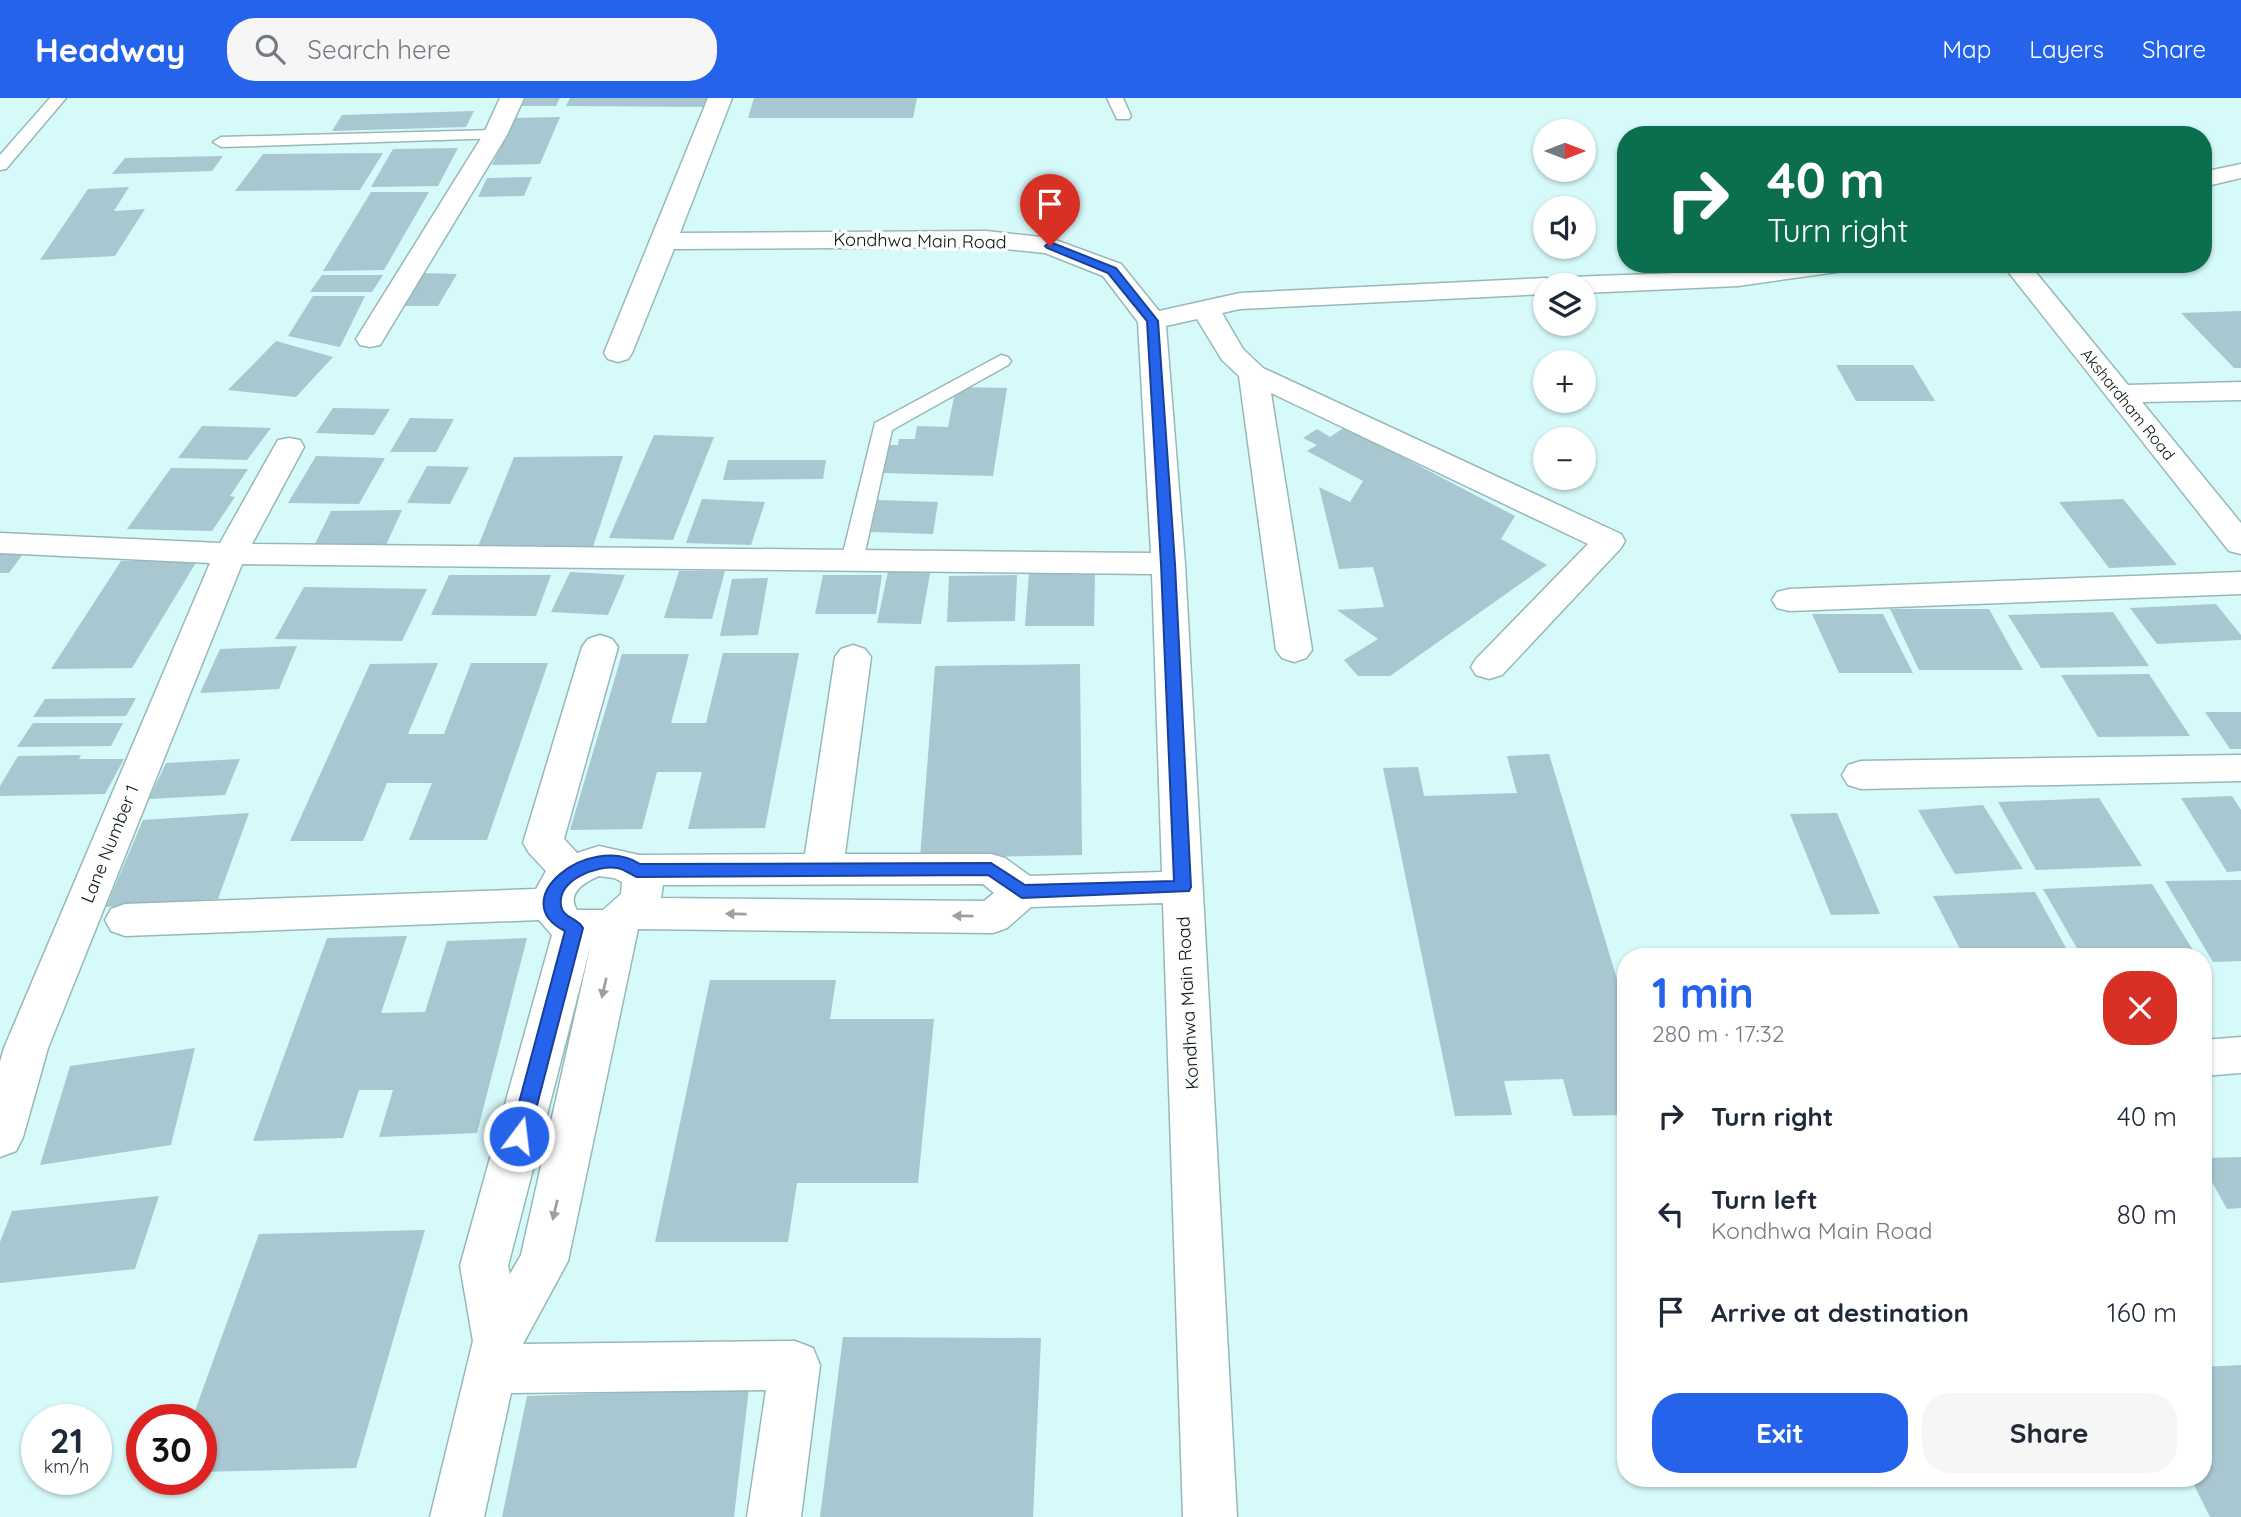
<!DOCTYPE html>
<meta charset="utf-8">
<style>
:root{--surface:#fff;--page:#f6f6f7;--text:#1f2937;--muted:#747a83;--accent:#2563eb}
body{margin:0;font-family:Quicksand,sans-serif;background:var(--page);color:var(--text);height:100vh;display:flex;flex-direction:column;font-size:26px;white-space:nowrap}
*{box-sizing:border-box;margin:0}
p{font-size:23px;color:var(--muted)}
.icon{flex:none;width:38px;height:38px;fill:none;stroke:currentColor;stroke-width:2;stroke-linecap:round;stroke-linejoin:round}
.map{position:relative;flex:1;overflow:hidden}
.side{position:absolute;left:1617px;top:850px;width:595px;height:539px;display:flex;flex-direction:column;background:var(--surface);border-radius:28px;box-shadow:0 2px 5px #0004}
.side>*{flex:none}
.guide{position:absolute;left:1617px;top:28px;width:595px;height:147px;border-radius:28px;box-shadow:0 2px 5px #0004;background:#0b6e4f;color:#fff;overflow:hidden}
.needle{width:46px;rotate:90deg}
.buttons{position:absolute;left:1533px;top:21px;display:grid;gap:14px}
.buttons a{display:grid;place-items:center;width:63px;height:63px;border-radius:50%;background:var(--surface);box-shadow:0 2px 5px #0004;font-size:35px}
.speed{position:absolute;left:21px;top:1306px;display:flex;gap:14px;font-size:35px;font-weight:700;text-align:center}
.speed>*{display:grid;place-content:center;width:91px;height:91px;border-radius:50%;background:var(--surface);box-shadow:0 2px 5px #0004;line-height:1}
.speed small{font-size:18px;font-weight:400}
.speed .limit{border:10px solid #d22;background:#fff;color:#111}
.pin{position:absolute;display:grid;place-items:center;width:60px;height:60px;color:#fff;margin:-72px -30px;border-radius:50% 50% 50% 0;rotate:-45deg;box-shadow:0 0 7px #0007}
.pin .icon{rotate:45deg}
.me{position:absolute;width:77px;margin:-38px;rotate:15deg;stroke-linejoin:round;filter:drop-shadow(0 0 5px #0008)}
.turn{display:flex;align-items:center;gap:24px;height:147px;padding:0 35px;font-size:32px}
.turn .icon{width:91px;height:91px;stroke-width:2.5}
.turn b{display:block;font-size:49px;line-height:60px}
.round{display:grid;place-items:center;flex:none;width:74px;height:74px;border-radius:28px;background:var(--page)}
.overview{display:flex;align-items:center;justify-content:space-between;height:119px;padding:0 35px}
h1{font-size:42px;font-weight:700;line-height:52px;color:var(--accent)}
.primary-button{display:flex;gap:14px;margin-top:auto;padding:14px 35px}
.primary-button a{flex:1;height:80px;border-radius:28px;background:var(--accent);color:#fff;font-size:28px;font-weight:700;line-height:80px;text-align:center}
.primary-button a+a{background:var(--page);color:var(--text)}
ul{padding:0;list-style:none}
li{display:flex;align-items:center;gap:21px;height:98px;padding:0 35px}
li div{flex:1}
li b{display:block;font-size:26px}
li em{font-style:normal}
header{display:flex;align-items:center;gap:42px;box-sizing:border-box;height:98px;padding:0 35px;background:var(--accent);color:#fff}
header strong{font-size:33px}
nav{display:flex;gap:38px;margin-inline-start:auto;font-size:24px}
.search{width:490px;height:63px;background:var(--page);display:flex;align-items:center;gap:18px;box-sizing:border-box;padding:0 24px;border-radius:28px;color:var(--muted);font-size:26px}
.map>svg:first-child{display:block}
.building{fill:#a8c7d1}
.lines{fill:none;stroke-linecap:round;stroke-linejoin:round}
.lane-casing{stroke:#97b8b9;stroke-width:3}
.street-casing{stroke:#97b8b9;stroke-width:3}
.lane{fill:#fff;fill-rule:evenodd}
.street{fill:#fff;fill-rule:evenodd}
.oneway{fill:#9ba0a0}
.route{fill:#2563eb;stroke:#184099;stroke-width:2}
.labels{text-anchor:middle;stroke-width:7;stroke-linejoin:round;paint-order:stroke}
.far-street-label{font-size:16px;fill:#061212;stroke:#fefefe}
.street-label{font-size:18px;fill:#061212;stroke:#fefefe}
</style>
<header>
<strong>Headway</strong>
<div class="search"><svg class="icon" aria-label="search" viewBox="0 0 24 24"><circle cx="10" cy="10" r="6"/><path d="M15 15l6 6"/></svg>Search here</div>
<nav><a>Map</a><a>Layers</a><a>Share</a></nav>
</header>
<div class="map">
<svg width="2241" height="1419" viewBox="0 0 2241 1419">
<rect width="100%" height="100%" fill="#d6f9fa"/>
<path class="building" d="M 523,0 L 560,0 L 556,8 L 519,8 Z
M 570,0 L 712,0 L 709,9 L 566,8 Z
M 754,0 L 917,0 L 913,20 L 748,20 Z
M 474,13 L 466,29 L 332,33 L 342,17 Z
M 560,19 L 540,66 L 492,67 L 514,20 Z
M 458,50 L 438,88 L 371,89 L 393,51 Z
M 383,55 L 360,92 L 235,93 L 263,56 Z
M 223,58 L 212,73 L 112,76 L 125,60 Z
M 532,79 L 524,98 L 478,99 L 487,80 Z
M 129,89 L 114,113 L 145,111 L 115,158 L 40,162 L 88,91 Z
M 371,94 L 429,94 L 384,172 L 323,173 Z
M 422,175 L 457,176 L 438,208 L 401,208 Z
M 322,177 L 383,177 L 372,194 L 310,194 Z
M 313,198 L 365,198 L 340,249 L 288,238 Z
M 2241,213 L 2241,270 L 2234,270 L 2181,215 Z
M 276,243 L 333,259 L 296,299 L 228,292 Z
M 1836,267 L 1913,267 L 1935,303 L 1856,303 Z
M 956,289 L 1007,290 L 993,378 L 881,375 L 887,347 L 898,347 L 899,341 L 915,341 L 917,328 L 948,329 Z
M 333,310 L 390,311 L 374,337 L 316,335 Z
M 410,320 L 454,321 L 436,354 L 390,354 Z
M 202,328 L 271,330 L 247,362 L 178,360 Z
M 1345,329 L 1515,418 L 1501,441 L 1547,467 L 1390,578 L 1358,578 L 1344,562 L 1378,541 L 1337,512 L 1384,509 L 1373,469 L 1339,471 L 1319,389 L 1350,404 L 1363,383 L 1307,353 L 1317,347 L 1303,340 L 1317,331 L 1330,339 Z
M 654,337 L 714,339 L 673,442 L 609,440 Z
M 316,358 L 385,360 L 359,406 L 288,405 Z
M 623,358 L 591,455 L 475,456 L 514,359 Z
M 728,362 L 826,362 L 823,381 L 723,382 Z
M 427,368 L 469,369 L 450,406 L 407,405 Z
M 171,370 L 248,371 L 230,398 L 235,399 L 212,433 L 127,431 Z
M 702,401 L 765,404 L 751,447 L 686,445 Z
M 2123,401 L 2177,467 L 2109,470 L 2059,404 Z
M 878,402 L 938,404 L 933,436 L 871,434 Z
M 402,412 L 386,447 L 314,448 L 331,413 Z
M 0,456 L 23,456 L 9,475 L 0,475 Z
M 121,463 L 197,463 L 132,570 L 51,571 Z
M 889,469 L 931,470 L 921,526 L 877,525 Z
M 679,473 L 725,473 L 712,521 L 664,520 Z
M 570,474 L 625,477 L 608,517 L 551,514 Z
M 1029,474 L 1095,475 L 1094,528 L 1025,528 Z
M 449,477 L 551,477 L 536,518 L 431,517 Z
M 823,477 L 882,477 L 876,516 L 815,516 Z
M 1017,477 L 1015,523 L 947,524 L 949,478 Z
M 768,480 L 758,537 L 720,538 L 732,481 Z
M 304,489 L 427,491 L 402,543 L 275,541 Z
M 2216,506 L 2241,537 L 2241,542 L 2157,546 L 2130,510 Z
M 1890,511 L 1989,511 L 2023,572 L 1919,572 Z
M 2113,514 L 2149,568 L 2041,570 L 2008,517 Z
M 1812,516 L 1883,516 L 1913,575 L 1839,575 Z
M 297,548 L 279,591 L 200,595 L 220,551 Z
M 723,555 L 799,555 L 765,730 L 688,731 L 702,674 L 657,674 L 642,731 L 570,732 L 622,556 L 689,556 L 671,625 L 706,625 Z
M 438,565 L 408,636 L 444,636 L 471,565 L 548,565 L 487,742 L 409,742 L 432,685 L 387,685 L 363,743 L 290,743 L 370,566 Z
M 1080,566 L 1082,757 L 920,760 L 935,568 Z
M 2149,576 L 2190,638 L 2098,639 L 2061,577 Z
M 136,600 L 126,618 L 33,619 L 45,601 Z
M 2205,614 L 2241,614 L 2241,651 L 2230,651 Z
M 33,625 L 123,625 L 111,648 L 17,649 Z
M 1549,656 L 1626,911 L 1626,1017 L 1573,1018 L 1563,981 L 1504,983 L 1512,1017 L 1455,1018 L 1383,670 L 1418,669 L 1424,698 L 1517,695 L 1507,658 Z
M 81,657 L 79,661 L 124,661 L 105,696 L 0,698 L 0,688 L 18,658 Z
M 240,661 L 225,697 L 149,701 L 166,665 Z
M 2232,698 L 2241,712 L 2241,773 L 2227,774 L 2181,700 Z
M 2099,700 L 2142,768 L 2036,772 L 1998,704 Z
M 1983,707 L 2023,771 L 1955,776 L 1918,712 Z
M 249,715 L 218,801 L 106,809 L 143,722 Z
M 1837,715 L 1880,816 L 1831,817 L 1790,716 Z
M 2241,782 L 2241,863 L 2213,864 L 2165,783 Z
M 2152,786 L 2196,857 L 2082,859 L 2043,791 Z
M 2035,794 L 2071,859 L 1964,859 L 1933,798 Z
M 407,838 L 381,915 L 425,914 L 447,843 L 527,840 L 477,1035 L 379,1039 L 393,992 L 359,992 L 343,1040 L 253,1043 L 327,840 Z
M 710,882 L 836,882 L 830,921 L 934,921 L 918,1085 L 797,1085 L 788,1144 L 655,1144 Z
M 195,950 L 171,1047 L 40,1067 L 70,968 Z
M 2241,1059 L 2241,1110 L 2227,1111 L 2203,1068 L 2203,1060 Z
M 159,1098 L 135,1171 L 0,1185 L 0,1144 L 12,1113 Z
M 425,1132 L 356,1370 L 201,1374 L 201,1321 L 192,1321 L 259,1136 Z
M 843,1239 L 1041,1240 L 1033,1419 L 820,1419 Z
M 2241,1267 L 2241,1419 L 2210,1419 L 2191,1381 L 2203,1381 L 2203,1269 Z
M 749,1290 L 734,1419 L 502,1419 L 527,1298 Z"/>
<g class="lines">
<g class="lane-casing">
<path id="lane" d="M 50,0 L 66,0 L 6,71 L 0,72 L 0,57 Z
M 1107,0 L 1123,0 L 1131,18 L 1129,21 L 1117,21 Z
M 495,32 L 503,37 L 501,40 L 221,49 L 213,44 L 221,39 Z
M 1001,257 L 1008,259 L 1011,263 L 1008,267 L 892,332 L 863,463 L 860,468 L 844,468 L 841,463 L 875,325 Z"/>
</g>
<g class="street-casing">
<path id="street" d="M 500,0 L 524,0 L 507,37 L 380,247 L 370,249 L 360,247 L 356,241 L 483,37 Z
M 708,0 L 732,0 L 680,135 L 986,133 L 1050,140 L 1121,166 L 1159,213 L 1240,195 L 1545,180 L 1555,182 L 1558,187 L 1561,181 L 1571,179 L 1705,174 L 1788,166 L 1850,166 L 1846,172 L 1837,174 L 1738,188 L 1584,195 L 1584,187 L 1545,187 L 1545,196 L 1240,211 L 1222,215 L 1243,251 L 1263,270 L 1621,436 L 1625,443 L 1621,450 L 1502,577 L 1489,581 L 1476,577 L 1471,569 L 1476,561 L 1588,446 L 1271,295 L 1312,552 L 1306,560 L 1294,564 L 1282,560 L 1276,552 L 1239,278 L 1222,262 L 1197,221 L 1166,228 L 1185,466 L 1237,1419 L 1183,1419 L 1163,805 L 1031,809 L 1007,830 L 993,835 L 638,831 L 568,1163 L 523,1246 L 795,1243 L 813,1250 L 820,1267 L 801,1419 L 747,1419 L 766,1292 L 511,1295 L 484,1419 L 430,1419 L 473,1243 L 460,1168 L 552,837 L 539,822 L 125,838 L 111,833 L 105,822 L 111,811 L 125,806 L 536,791 L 546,773 L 529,755 L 523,745 L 582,549 L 588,541 L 600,537 L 612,541 L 618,549 L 564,741 L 577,755 L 599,748 L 639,757 L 805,756 L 835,559 L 841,551 L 853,547 L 865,551 L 871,559 L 845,756 L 991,756 L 1005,760 L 1030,778 L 1162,774 L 1152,476 L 242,466 L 48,950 L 23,1039 L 16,1053 L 0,1059 L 0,964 L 4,950 L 210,465 L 0,455 L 0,435 L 220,445 L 274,349 L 278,342 L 289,340 L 300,342 L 304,349 L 252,446 L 1151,455 L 1138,224 L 1103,178 L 1045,155 L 986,149 L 674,151 L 632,255 L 628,261 L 618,264 L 608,261 L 604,255 ZM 599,778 L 614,780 L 622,784 L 621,796 L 603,812 L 577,812 C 566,795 585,784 599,778 ZM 983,786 L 994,795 L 984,803 L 661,800 L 663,787 ZM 591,846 L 521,1157 L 510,1176 L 508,1168 Z
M 2241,66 L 2241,80 L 2203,89 L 2203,74 Z
M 2002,166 L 2029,166 L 2128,287 L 2241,284 L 2241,302 L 2142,304 L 2241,425 L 2241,456 L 2229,453 Z
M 2241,474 L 2241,496 L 1789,513 L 1777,510 L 1772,502 L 1777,494 L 1789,491 Z
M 2241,657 L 2241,683 L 1861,691 L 1848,687 L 1842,677 L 1848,667 L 1861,663 Z
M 2241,939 L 2241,975 L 2203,978 L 2203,942 Z"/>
</g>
<use href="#lane" class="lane"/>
<use href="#street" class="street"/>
</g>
<defs><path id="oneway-solid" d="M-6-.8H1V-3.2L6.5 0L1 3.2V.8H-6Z" transform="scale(1.75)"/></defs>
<g class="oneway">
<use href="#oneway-solid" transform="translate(736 816) rotate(-179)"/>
<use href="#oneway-solid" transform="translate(963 818) rotate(-179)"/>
<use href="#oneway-solid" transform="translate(604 890) rotate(103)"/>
<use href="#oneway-solid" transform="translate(555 1112) rotate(103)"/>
</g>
<path class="route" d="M 1050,144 L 1116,170 L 1158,223 L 1175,466 L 1191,789 L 1189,793 L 1022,800 L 988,777 L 637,779 C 630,776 624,771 617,770 C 596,767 557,782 561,808 C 563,820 578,820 583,830 L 529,1038 L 526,1043 L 519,1046 L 513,1043 L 510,1038 L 565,833 C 503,802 590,734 640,766 L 991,765 L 1025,787 L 1174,783 L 1161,466 L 1147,223 L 1108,175 L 1047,150 L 1045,148 Z"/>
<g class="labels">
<g class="far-street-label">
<text transform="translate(2128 306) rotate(51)" y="6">Akshardham Road</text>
</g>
<g class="street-label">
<text transform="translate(920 143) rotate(1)" y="6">Kondhwa Main Road</text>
<text transform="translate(110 746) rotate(-68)" y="6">Lane Number 1</text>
<text transform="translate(1188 905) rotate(-93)" y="6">Kondhwa Main Road</text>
</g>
</g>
</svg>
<div class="buttons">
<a><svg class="needle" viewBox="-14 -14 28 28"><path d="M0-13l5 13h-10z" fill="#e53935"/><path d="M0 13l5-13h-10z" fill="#747a83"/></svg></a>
<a><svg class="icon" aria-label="sound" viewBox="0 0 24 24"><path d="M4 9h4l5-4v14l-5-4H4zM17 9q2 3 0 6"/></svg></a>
<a><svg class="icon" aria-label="layers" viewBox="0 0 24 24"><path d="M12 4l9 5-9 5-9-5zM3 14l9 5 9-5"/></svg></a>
<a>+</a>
<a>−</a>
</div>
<div class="speed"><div>21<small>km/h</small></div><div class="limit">30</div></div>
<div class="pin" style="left:1050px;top:148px;background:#d93025"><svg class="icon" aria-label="arrive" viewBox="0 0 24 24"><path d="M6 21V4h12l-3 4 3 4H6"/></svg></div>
<svg class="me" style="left:519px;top:1038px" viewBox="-20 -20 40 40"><circle r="17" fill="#2563eb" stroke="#fff" stroke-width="3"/><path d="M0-11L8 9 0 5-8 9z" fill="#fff"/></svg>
<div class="guide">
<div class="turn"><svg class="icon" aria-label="right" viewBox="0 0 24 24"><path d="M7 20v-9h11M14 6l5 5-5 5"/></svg><div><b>40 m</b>Turn right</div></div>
</div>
<section class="side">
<div class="overview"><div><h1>1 min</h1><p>280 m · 17:32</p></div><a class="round" style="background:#d93025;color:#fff"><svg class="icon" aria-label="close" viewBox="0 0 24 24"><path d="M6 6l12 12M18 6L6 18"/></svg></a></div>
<ul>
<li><svg class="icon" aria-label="right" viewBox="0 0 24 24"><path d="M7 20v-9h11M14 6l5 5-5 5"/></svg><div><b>Turn right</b></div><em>40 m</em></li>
<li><svg class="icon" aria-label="left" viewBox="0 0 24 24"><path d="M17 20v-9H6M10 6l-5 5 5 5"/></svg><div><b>Turn left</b><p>Kondhwa Main Road</p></div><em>80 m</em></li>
<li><svg class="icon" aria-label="arrive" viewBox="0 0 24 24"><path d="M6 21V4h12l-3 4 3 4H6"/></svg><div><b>Arrive at destination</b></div><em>160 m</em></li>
</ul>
<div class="primary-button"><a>Exit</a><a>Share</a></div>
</section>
</div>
